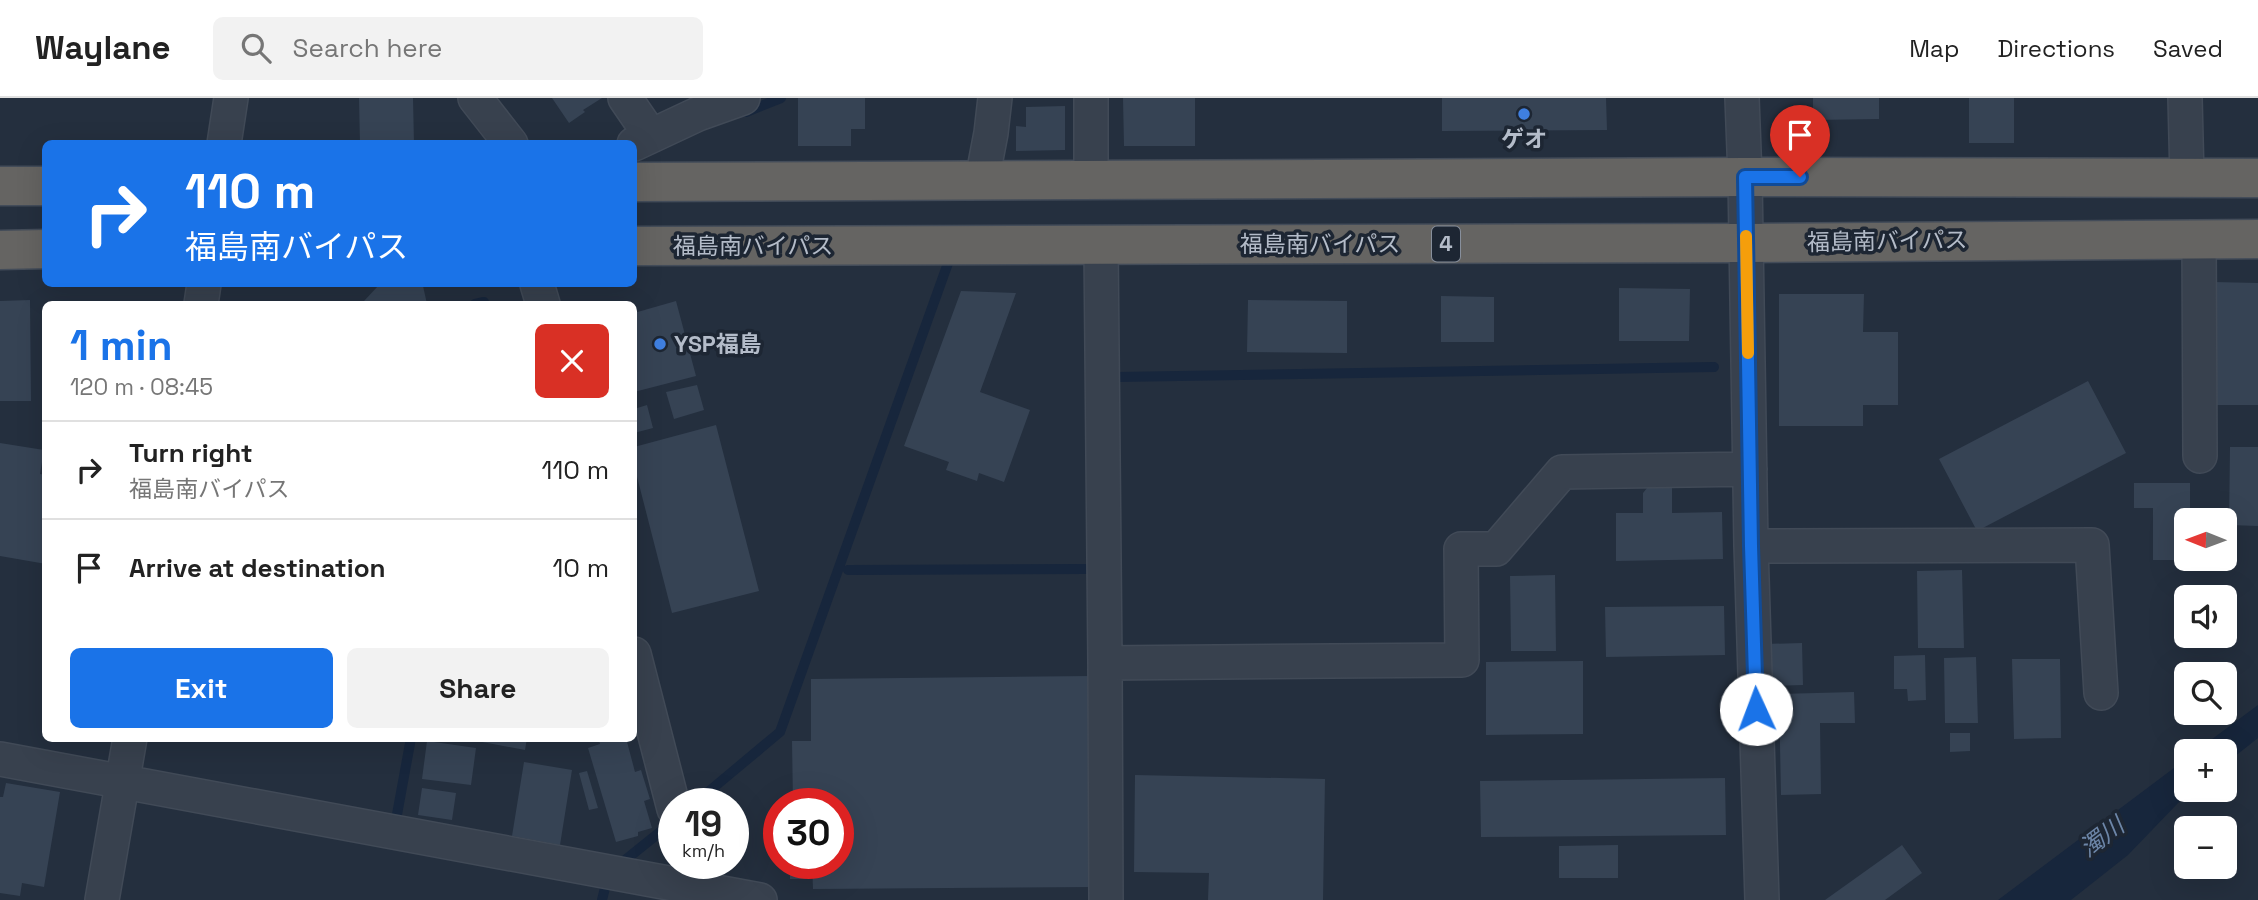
<!DOCTYPE html>
<meta charset="utf-8">
<style>
:root{--surface:#fff;--page:#f2f2f2;--text:#222;--muted:#767676;--line:#e0e0e0;--accent:#1a73e8}
body{margin:0;font-family:"Space Grotesk","Noto Sans JP",sans-serif;background:var(--page);color:var(--text);height:100vh;display:flex;flex-direction:column;font-size:26px;white-space:nowrap}
*{box-sizing:border-box;margin:0}
p{font-size:23px;color:var(--muted)}
.icon{flex:none;width:38px;height:38px;fill:none;stroke:currentColor;stroke-width:2;stroke-linecap:round;stroke-linejoin:round}
.map{position:relative;flex:1;overflow:hidden}
.details{position:absolute;left:42px;top:203px;width:595px;height:441px;display:flex;flex-direction:column;background:var(--surface);border-radius:10px;box-shadow:0 7px 28px #0002}
.details>*{flex:none}
.guide{position:absolute;left:42px;top:42px;width:595px;height:147px;border-radius:10px;box-shadow:0 7px 28px #0002;background:#1a73e8;color:#fff;overflow:hidden}
.needle{width:46px;rotate:271deg}
.buttons{position:absolute;left:2174px;top:410px;display:grid;gap:14px}
.buttons a{display:grid;place-items:center;width:63px;height:63px;border-radius:10px;background:var(--surface);box-shadow:0 7px 28px #0002;font-size:35px}
.speed{position:absolute;left:658px;top:690px;display:flex;gap:14px;font-size:35px;font-weight:700;text-align:center}
.speed>*{display:grid;place-content:center;width:91px;height:91px;border-radius:50%;background:var(--surface);box-shadow:0 7px 28px #0002;line-height:1}
.speed small{font-size:18px;font-weight:400}
.speed .limit{border:10px solid #d22;background:#fff;color:#111}
.pin{position:absolute;display:grid;place-items:center;width:60px;height:60px;color:#fff;margin:-72px -30px;border-radius:50% 50% 50% 0;rotate:-45deg;box-shadow:0 0 7px #0007}
.pin .icon{rotate:45deg}
.me{position:absolute;width:77px;margin:-38px;rotate:358deg;stroke-linejoin:round;filter:drop-shadow(0 0 5px #0008)}
.turn{display:flex;align-items:center;gap:24px;height:147px;padding:0 28px;font-size:32px}
.turn .icon{width:91px;height:91px;stroke-width:2.5}
.turn b{display:block;font-size:49px;line-height:60px}
.round{display:grid;place-items:center;flex:none;width:74px;height:74px;border-radius:10px;background:var(--page)}
.overview{display:flex;align-items:center;justify-content:space-between;height:119px;padding:0 28px}
h1{font-size:42px;font-weight:600;line-height:52px;color:var(--accent)}
.cta{display:flex;gap:14px;margin-top:auto;padding:14px 28px}
.cta a{flex:1;height:80px;border-radius:10px;background:var(--accent);color:#fff;font-size:28px;font-weight:600;line-height:80px;text-align:center}
.cta a+a{background:var(--page);color:var(--text)}
ul{padding:0;list-style:none}
li{display:flex;align-items:center;gap:21px;height:98px;padding:0 28px;border-top:2px solid var(--line)}
li div{flex:1}
li b{display:block;font-size:26px}
li em{font-style:normal}
header{display:flex;align-items:center;gap:42px;box-sizing:border-box;height:98px;padding:0 35px;background:var(--surface);border-bottom:2px solid var(--line)}
header strong{font-size:33px}
nav{display:flex;gap:38px;margin-inline-start:auto;font-size:24px}
.search{width:490px;height:63px;background:var(--page);display:flex;align-items:center;gap:18px;box-sizing:border-box;padding:0 24px;border-radius:10px;color:var(--muted);font-size:26px}
.map>svg:first-child{display:block}
.water{fill:#17263c}
.lines{fill:none;stroke-linecap:round;stroke-linejoin:round}
.stream{stroke:#17263c;stroke-width:10}
.building{fill:#364354}
.minor-casing{stroke:#414a57;stroke-width:36}
.trunk-casing{stroke:#434c59;stroke-width:41}
.minor{stroke:#38414e;stroke-width:33}
.trunk{stroke:#656462;stroke-width:38}
.route-casing{stroke:#114b97;stroke-width:18}
.route{stroke:#1a73e8;stroke-width:12}
.slow{stroke:#f59e0b;stroke-width:12}
.shop-dot{fill:#3f7fe0;stroke:#1d2633;stroke-width:2.5}
.labels{text-anchor:middle;stroke-width:7;stroke-linejoin:round;paint-order:stroke}
.shield{fill:#1d2633;stroke:#878f9c;stroke-width:2}
.shield-label{font-size:21px;font-weight:bold;fill:#b4bcc9}
.poi-label{font-size:23px;font-weight:bold;fill:#b4bcc9;stroke:#1d2633}
.street-label{font-size:23px;fill:#b4bcc9;stroke:#1d2633}
.water-label{font-size:24px;font-style:italic;fill:#6d86a8;stroke:#1d2633}
</style>
<header>
<strong>Waylane</strong>
<div class="search"><svg class="icon" aria-label="search" viewBox="0 0 24 24"><circle cx="10" cy="10" r="6"/><path d="M15 15l6 6"/></svg>Search here</div>
<nav><a>Map</a><a>Directions</a><a>Saved</a></nav>
</header>
<div class="map">
<svg width="2258" height="802" viewBox="0 0 2258 802">
<rect width="100%" height="100%" fill="#242f3e"/>
<path class="water" d="M 2258,607 L 2258,640 L 2224,667 L 2224,653 L 2196,653 Z
M 2186,661 L 2186,691 L 2194,691 L 2179,704 L 2128,757 L 2071,802 L 1998,802 Z"/>
<g class="lines">
<path class="stream" d="M 746,14 L 781,0
M 475,206 L 484,204 L 483,206
M 1117,279 L 1714,269
M 848,472 L 1087,471
M 695,705 L 780,634 L 952,154
M 396,722 L 411,640
M 624,763 L 670,726
M 602,802 L 606,786"/>
</g>
<path class="building" d="M 359,0 L 413,0 L 414,46 L 360,46 Z
M 552,0 L 602,0 L 583,12 L 585,14 L 569,25 Z
M 798,0 L 865,0 L 865,31 L 851,31 L 851,48 L 798,48 Z
M 1123,0 L 1195,0 L 1195,48 L 1124,48 Z
M 1442,0 L 1606,0 L 1607,32 L 1442,33 Z
M 1813,0 L 1879,0 L 1879,21 L 1813,22 Z
M 1969,0 L 2014,0 L 2014,45 L 1969,45 Z
M 1065,8 L 1065,52 L 1016,53 L 1016,28 L 1026,29 L 1026,9 Z
M 2214,184 L 2258,185 L 2258,307 L 2213,307 Z
M 378,188 L 423,188 L 427,206 L 355,206 L 364,203 Z
M 1619,190 L 1690,191 L 1689,243 L 1619,243 Z
M 961,193 L 1016,195 L 980,294 L 1030,312 L 1004,384 L 979,375 L 977,383 L 946,372 L 949,364 L 904,348 Z
M 1779,196 L 1864,196 L 1863,234 L 1898,234 L 1898,307 L 1863,307 L 1863,328 L 1779,328 Z
M 1441,198 L 1494,199 L 1494,244 L 1441,244 Z
M 30,202 L 31,303 L 0,303 L 0,203 Z
M 1248,202 L 1347,203 L 1347,255 L 1247,254 Z
M 676,203 L 696,278 L 634,294 L 634,215 Z
M 2088,283 L 2126,355 L 1977,433 L 1939,361 Z
M 697,287 L 704,312 L 674,321 L 666,294 Z
M 647,307 L 653,330 L 634,335 L 634,311 Z
M 716,327 L 759,493 L 672,515 L 634,367 L 634,349 Z
M 0,345 L 44,352 L 40,376 L 46,377 L 46,466 L 0,458 Z
M 2230,349 L 2258,349 L 2258,428 L 2229,427 Z
M 1651,385 L 1672,388 L 1672,415 L 1722,414 L 1723,461 L 1616,463 L 1616,415 L 1643,415 L 1643,395 Z
M 2134,385 L 2190,385 L 2190,422 L 2186,422 L 2186,462 L 2153,462 L 2153,410 L 2134,410 Z
M 1962,472 L 1964,550 L 1918,550 L 1917,473 Z
M 1555,477 L 1556,553 L 1511,553 L 1510,478 Z
M 1724,508 L 1725,557 L 1606,559 L 1605,509 Z
M 1802,545 L 1803,587 L 1766,588 L 1765,546 Z
M 1925,557 L 1926,602 L 1908,603 L 1907,591 L 1894,591 L 1894,558 Z
M 1976,559 L 1978,625 L 1945,625 L 1944,560 Z
M 2012,561 L 2060,561 L 2061,640 L 2014,641 Z
M 1583,563 L 1583,636 L 1486,637 L 1486,564 Z
M 1092,578 L 1094,789 L 813,791 L 812,765 L 838,765 L 838,705 L 793,705 L 792,643 L 811,643 L 811,581 Z
M 1854,594 L 1855,625 L 1820,625 L 1821,696 L 1781,697 L 1779,596 Z
M 1950,635 L 1970,635 L 1970,653 L 1950,654 Z
M 461,640 L 527,640 L 525,652 Z
M 605,640 L 626,640 L 635,674 L 641,672 L 650,701 L 644,703 L 652,730 L 638,734 L 638,738 L 616,744 L 588,650 L 600,646 L 599,642 Z
M 427,643 L 476,650 L 471,687 L 422,681 Z
M 524,664 L 572,672 L 560,747 L 512,738 Z
M 587,673 L 598,710 L 589,712 L 579,675 Z
M 1135,677 L 1325,681 L 1323,802 L 1208,802 L 1209,775 L 1134,774 Z
M 1725,680 L 1726,737 L 1481,739 L 1480,683 Z
M 6,685 L 60,694 L 44,789 L 22,785 L 20,798 L 0,795 L 0,699 L 3,699 Z
M 422,690 L 456,695 L 452,722 L 418,717 Z
M 1618,747 L 1618,780 L 1559,780 L 1559,748 Z
M 1902,747 L 1922,775 L 1885,802 L 1825,802 Z
M 790,765 L 806,765 L 806,781 L 790,781 Z"/>
<g class="lines">
<g class="minor-casing">
<path id="minor" d="M 475,0 L 511,46
M 625,0 L 651,38
M 1742,0 L 1745,79 L 1751,448 L 1762,802
M 2185,0 L 2187,80
M 224,46 L 231,0
M 634,46 L 698,16 L 743,0
M 982,82 L 991,35 L 995,0
M 1091,82 L 1091,0
M 2199,140 L 2200,358
M 1101,147 L 1105,565
M 537,186 L 543,206
M 201,206 L 204,186
M 1751,448 L 2092,447 L 2101,595
M 634,556 L 674,711
M 0,661 L 760,802
M 102,802 L 130,640
M 1106,802 L 1105,565 L 1462,562 L 1461,451 L 1496,451 L 1562,374 L 1750,371"/>
</g>
<g class="trunk-casing">
<path id="trunk" d="M 634,84 L 1745,79 L 2258,80
M 0,88 L 46,88
M 634,148 L 1746,145 L 2258,141
M 0,152 L 46,151"/>
</g>
<use href="#minor" class="minor"/>
<use href="#trunk" class="trunk"/>
</g>
<g class="lines">
<g class="route-casing">
<path id="route" d="M 1756,611 L 1751,448 L 1745,79 L 1800,79"/>
</g>
<use href="#route" class="route"/>
<path class="slow" d="M 1746,138 L 1748,255"/>
</g>
<g class="shop-dot">
<circle cx="1524" cy="16" r="7"/>
<circle cx="660" cy="246" r="7"/>
</g>
<g class="labels">
<rect class="shield" x="1432" y="128.5" width="28" height="35" rx="5"/>
<g class="shield-label">
<text x="1446" y="153">4</text>
</g>
<g class="poi-label">
<text x="1524" y="49">ゲオ</text>
<text x="674" y="254" text-anchor="start">YSP福島</text>
</g>
<g class="street-label">
<text transform="translate(1887 143) rotate(-1)" y="8">福島南バイパス</text>
<text x="1320" y="154">福島南バイパス</text>
<text x="753" y="156">福島南バイパス</text>
</g>
<g class="water-label">
<text transform="translate(2102 739) rotate(-37)" y="8">濁川</text>
</g>
</g>
</svg>
<div class="buttons">
<a><svg class="needle" viewBox="-14 -14 28 28"><path d="M0-13l5 13h-10z" fill="#e53935"/><path d="M0 13l5-13h-10z" fill="#767676"/></svg></a>
<a><svg class="icon" aria-label="sound" viewBox="0 0 24 24"><path d="M4 9h4l5-4v14l-5-4H4zM17 9q2 3 0 6"/></svg></a>
<a><svg class="icon" aria-label="search" viewBox="0 0 24 24"><circle cx="10" cy="10" r="6"/><path d="M15 15l6 6"/></svg></a>
<a>+</a>
<a>−</a>
</div>
<div class="speed"><div>19<small>km/h</small></div><div class="limit">30</div></div>
<div class="pin" style="left:1800px;top:79px;background:#d93025"><svg class="icon" aria-label="arrive" viewBox="0 0 24 24"><path d="M6 21V4h12l-3 4 3 4H6"/></svg></div>
<svg class="me" style="left:1756px;top:611px" viewBox="-20 -20 40 40"><circle r="19" fill="#fff"/><path d="M0-13L10 11 0 6-10 11z" fill="#1a73e8"/></svg>
<div class="guide">
<div class="turn"><svg class="icon" aria-label="right" viewBox="0 0 24 24"><path d="M7 20v-9h11M14 6l5 5-5 5"/></svg><div><b>110 m</b>福島南バイパス</div></div>
</div>
<section class="details">
<div class="overview"><div><h1>1 min</h1><p>120 m · 08:45</p></div><a class="round" style="background:#d93025;color:#fff"><svg class="icon" aria-label="close" viewBox="0 0 24 24"><path d="M6 6l12 12M18 6L6 18"/></svg></a></div>
<ul>
<li><svg class="icon" aria-label="right" viewBox="0 0 24 24"><path d="M7 20v-9h11M14 6l5 5-5 5"/></svg><div><b>Turn right</b><p>福島南バイパス</p></div><em>110 m</em></li>
<li><svg class="icon" aria-label="arrive" viewBox="0 0 24 24"><path d="M6 21V4h12l-3 4 3 4H6"/></svg><div><b>Arrive at destination</b></div><em>10 m</em></li>
</ul>
<div class="cta"><a>Exit</a><a>Share</a></div>
</section>
</div>
